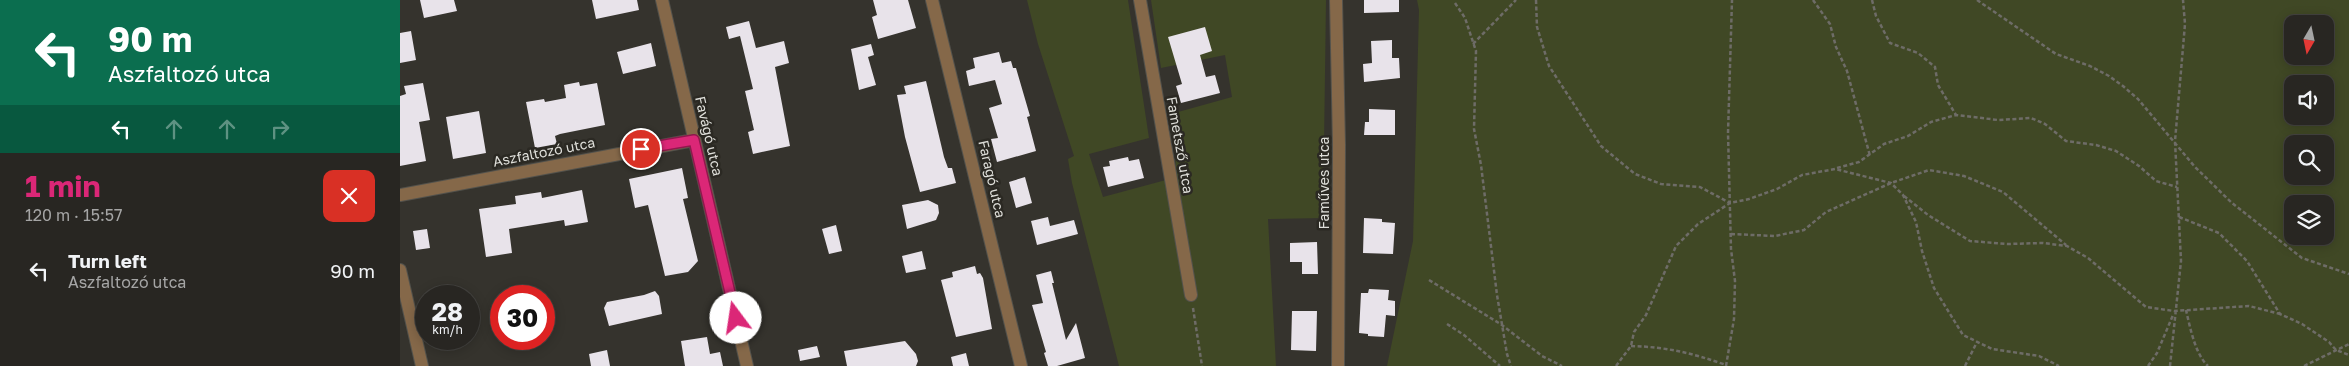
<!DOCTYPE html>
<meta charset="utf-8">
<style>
:root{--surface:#282622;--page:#302e2a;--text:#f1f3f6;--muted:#a5a5a5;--line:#444340;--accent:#db2777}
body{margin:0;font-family:"Golos Text",sans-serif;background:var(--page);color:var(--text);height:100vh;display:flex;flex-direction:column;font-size:19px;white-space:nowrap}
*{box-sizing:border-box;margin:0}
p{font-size:16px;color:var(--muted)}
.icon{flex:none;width:28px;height:28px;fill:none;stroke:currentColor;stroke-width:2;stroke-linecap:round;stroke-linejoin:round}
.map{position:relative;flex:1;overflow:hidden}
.panel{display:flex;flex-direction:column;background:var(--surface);width:400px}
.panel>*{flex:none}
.top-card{background:#0b6e4f;color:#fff;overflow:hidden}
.needle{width:32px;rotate:189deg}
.buttons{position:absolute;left:1884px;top:15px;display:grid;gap:10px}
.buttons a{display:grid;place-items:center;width:50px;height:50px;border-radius:10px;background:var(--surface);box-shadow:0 2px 12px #0003,0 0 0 1px var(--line);font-size:25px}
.speed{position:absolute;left:15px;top:285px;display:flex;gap:10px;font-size:25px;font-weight:700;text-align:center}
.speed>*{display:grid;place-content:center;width:65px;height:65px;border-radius:50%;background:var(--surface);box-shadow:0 2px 12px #0003,0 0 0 1px var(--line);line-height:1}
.speed small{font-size:12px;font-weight:400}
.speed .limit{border:8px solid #d22;background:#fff;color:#111}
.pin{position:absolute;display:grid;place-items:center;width:42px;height:42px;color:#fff;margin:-21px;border:2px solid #fff;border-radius:50%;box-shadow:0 1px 5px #0007}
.me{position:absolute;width:55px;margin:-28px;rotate:346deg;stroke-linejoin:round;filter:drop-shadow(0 0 4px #0008)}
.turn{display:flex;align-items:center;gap:18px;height:105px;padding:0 25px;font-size:22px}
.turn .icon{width:65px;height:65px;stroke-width:2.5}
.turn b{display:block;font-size:35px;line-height:42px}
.lanes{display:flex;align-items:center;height:48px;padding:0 25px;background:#0003;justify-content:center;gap:25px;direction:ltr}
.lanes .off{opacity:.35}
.round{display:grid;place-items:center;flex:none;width:52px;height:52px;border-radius:10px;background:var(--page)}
.headline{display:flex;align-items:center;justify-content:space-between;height:85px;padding:0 25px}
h1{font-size:30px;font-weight:700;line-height:38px;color:var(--accent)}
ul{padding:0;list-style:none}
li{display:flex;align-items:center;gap:15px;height:65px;padding:0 25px}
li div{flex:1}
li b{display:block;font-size:19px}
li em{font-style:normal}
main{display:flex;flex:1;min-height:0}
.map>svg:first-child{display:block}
.green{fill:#404825;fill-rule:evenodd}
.building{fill:#e8e3ea}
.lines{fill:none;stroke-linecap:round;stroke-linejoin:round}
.minor-casing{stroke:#53524c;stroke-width:14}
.path{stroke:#6e6c67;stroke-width:2.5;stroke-dasharray:4 2.5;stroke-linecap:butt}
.minor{stroke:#856849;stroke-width:12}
.route-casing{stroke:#8e194d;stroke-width:12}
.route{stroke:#db2777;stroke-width:9}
.labels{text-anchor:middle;stroke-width:5;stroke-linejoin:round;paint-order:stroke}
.street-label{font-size:14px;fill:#deded9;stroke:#2b2923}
</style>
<main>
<section class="panel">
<div class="top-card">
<div class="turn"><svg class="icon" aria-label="left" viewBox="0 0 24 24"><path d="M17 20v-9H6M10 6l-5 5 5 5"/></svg><div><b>90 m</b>Aszfaltozó utca</div></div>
<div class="lanes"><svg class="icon" aria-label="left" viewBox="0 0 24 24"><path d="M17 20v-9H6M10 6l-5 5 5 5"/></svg><svg class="icon off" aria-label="ahead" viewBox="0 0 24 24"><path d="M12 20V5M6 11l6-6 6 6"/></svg><svg class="icon off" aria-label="ahead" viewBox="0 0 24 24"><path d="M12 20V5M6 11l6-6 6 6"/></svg><svg class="icon off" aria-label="right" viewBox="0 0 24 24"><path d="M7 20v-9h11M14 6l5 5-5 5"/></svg></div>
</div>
<div class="headline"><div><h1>1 min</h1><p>120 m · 15:57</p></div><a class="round" style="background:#d93025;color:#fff"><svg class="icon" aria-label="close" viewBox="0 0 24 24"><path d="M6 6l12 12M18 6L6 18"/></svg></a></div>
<ul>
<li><svg class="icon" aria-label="left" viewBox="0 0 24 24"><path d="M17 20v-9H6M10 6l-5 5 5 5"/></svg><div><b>Turn left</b><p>Aszfaltozó utca</p></div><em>90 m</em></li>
</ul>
</section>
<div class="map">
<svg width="1949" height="366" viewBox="0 0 1949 366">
<rect width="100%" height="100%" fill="#35332d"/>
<path class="green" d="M 627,0 L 728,0 L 749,138 L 689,154 L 703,197 L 777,177 L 771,114 L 832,97 L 825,55 L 761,68 L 751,0 L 926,0 L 923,218 L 868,219 L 876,366 L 719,366 L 672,183 L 668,159 L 674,156 L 638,44 Z
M 1017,0 L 1949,0 L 1949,366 L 987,366 L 1013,241 L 1019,10 ZM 1892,24 L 1925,24 L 1925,56 L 1892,56 ZM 1892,84 L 1925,84 L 1925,116 L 1892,116 ZM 1892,144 L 1925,144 L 1925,176 L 1892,176 ZM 1892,204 L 1925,204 L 1925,236 L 1892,236 Z"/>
<path class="building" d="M 20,0 L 54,0 L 57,11 L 24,18 Z
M 192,0 L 237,0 L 239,10 L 196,19 Z
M 473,0 L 508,0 L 516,28 L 478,39 L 472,17 L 477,15 Z
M 964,0 L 999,0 L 999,12 L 964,13 Z
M 349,21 L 356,48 L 384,41 L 389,63 L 375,67 L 390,146 L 353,154 L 348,132 L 354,130 L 345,91 L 353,89 L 340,36 L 329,39 L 326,27 Z
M 805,27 L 812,51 L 800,55 L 806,77 L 815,75 L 820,93 L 781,103 L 776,86 L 782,84 L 768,37 Z
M 11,31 L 16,60 L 0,63 L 0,33 Z
M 992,40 L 992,58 L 999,58 L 1000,78 L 964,82 L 963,64 L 972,63 L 971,41 Z
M 251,43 L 256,66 L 223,74 L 217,52 Z
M 471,44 L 474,55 L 468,57 L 476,85 L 459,90 L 451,49 Z
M 599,52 L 602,63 L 611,61 L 613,68 L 616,68 L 630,116 L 627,117 L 636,151 L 597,162 L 591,139 L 598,138 L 589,108 L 602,104 L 595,80 L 569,86 L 566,71 L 575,68 L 573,58 Z
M 526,81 L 544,157 L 548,168 L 552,168 L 556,183 L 520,192 L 505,137 L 497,95 L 506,94 L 504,86 Z
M 179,82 L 180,86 L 197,83 L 205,125 L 160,134 L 155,136 L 157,144 L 135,148 L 126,102 L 144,99 L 145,102 L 166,98 L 164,85 Z
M 23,83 L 30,120 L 19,122 L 26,161 L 0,166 L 0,96 L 6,94 L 4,86 Z
M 969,109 L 995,110 L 995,135 L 964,135 L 965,122 L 969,122 Z
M 79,111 L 86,153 L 53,159 L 46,117 Z
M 728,157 L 729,161 L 739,159 L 744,178 L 708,187 L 703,167 L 710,166 L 709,161 Z
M 282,168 L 288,198 L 283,199 L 298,261 L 288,272 L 265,276 L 248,205 L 235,208 L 229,179 Z
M 625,177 L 632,203 L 616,208 L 609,182 Z
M 182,190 L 188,222 L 165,226 L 164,220 L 109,229 L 112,253 L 86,257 L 79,209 L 116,204 L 115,196 L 141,192 L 142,198 Z
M 528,200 L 538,205 L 539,213 L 536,220 L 507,229 L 502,205 Z
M 648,217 L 650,226 L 674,220 L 678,234 L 637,245 L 631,221 Z
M 964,218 L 982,219 L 982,222 L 995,223 L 993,254 L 963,253 Z
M 436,225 L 442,251 L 429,254 L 422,229 Z
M 27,229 L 30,248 L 16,250 L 13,231 Z
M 917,242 L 918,274 L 902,274 L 902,262 L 890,262 L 890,243 Z
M 522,251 L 526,269 L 506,273 L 502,256 Z
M 575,266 L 577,274 L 580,273 L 583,278 L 592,329 L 556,337 L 541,280 L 553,277 L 552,272 Z
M 651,271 L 654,283 L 652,283 L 666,340 L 676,323 L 685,358 L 657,366 L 648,366 L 644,353 L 646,352 L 632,305 L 643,303 L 636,275 Z
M 969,289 L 989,290 L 988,300 L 995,301 L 995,316 L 986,315 L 984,337 L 968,336 L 968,334 L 959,333 L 961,293 L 968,293 Z
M 255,291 L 259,296 L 262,314 L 209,326 L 204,308 L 207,302 L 244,295 Z
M 892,311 L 917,311 L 916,351 L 891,350 Z
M 307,337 L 310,354 L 320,352 L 323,366 L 285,366 L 281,341 Z
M 505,341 L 516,354 L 518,361 L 516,366 L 447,366 L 444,351 Z
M 417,346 L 420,357 L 400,361 L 398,350 Z
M 207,350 L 210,366 L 191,366 L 189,354 Z
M 566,353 L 569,366 L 553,366 L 551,357 Z"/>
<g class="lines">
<g class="minor-casing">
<path id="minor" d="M 262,0 L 347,366
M 532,0 L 621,366
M 740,0 L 791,295
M 936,0 L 939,145 L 938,366
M 0,195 L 294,140
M 0,270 L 22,366"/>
</g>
<path class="path" d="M 1136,0 L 1137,27 L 1149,66 L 1201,146 L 1235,174 L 1261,184 L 1300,187 L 1330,203
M 1413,0 L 1430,24 L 1436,47 L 1447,71 L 1470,156
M 1472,0 L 1476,16 L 1490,43 L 1518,53 L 1535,67 L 1538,85 L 1556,115
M 1577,0 L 1656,54 L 1690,66 L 1709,76 L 1723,86 L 1738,99 L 1795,167 L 1832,203 L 1902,258 L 1949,274
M 1055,3 L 1065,18 L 1076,51 L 1074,129 L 1081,165 L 1097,295 L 1107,354 L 1111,366
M 1073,44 L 1116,0
M 1437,168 L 1459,162 L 1484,144 L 1508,136 L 1531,122 L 1556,115 L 1598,120 L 1631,118 L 1645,124 L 1666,141 L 1696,145 L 1716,151 L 1739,166 L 1756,181 L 1777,187
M 1504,196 L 1528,215 L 1570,241 L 1608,244 L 1643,243 L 1667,246 L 1688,258 L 1746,307 L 1774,311 L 1849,306 L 1880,314
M 1779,217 L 1819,233 L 1847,261 L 1880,314 L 1902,324 L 1929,342 L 1936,350 L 1949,355
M 1331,234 L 1375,236 L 1404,230 L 1426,212 L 1491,183 L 1529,170 L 1564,176 L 1603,192 L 1666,245
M 1029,280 L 1102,325 L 1142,356 L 1162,366
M 793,308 L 802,366
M 1786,310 C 1790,327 1795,354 1808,366
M 1047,324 L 1064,335 L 1100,366
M 1231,346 C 1267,347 1292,353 1326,365
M 1216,366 L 1231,346 L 1234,332 L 1246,315 L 1276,246 L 1298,224 L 1330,203 L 1349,199 L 1377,189 L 1402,175 L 1435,169 L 1491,183 L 1503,195 L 1516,222 L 1522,251 L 1534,288 L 1563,335 L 1592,349 L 1639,356 L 1659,366
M 1326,366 L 1334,319 L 1335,281 L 1331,249 L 1328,133 L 1332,0
M 1565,366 L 1577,342
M 1748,366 L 1757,353 L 1773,315
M 1770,366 L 1781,261 L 1775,141 L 1785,24 L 1783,0
M 1904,366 L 1949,344"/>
<use href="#minor" class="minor"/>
</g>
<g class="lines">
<g class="route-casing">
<path id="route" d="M 241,149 L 294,140 L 336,318"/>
</g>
<use href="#route" class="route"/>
</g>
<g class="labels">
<g class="street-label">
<text transform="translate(309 136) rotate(77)" y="5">Favágó utca</text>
<text transform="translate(780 145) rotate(80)" y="5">Fametsző utca</text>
<text transform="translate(144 152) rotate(-11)" y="5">Aszfaltozó utca</text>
<text transform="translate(592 179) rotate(77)" y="5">Faragó utca</text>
<text transform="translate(924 183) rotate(-90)" y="5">Faműves utca</text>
</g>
</g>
</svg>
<div class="buttons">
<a><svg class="needle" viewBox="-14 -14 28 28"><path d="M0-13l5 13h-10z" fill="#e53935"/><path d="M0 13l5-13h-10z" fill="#a5a5a5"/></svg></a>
<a><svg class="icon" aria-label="sound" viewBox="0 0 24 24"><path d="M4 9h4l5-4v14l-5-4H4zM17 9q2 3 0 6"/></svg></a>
<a><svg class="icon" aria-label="search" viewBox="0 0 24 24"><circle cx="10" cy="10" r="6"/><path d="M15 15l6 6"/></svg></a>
<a><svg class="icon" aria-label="layers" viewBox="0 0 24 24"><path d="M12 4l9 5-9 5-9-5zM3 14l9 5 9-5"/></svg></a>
</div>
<div class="speed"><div>28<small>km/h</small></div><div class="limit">30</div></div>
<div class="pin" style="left:241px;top:149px;background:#d93025"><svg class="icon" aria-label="arrive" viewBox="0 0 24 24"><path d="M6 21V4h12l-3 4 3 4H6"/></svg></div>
<svg class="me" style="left:336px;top:318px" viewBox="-20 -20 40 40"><circle r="19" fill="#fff"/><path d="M0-13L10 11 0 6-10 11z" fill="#db2777"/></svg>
</div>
</main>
